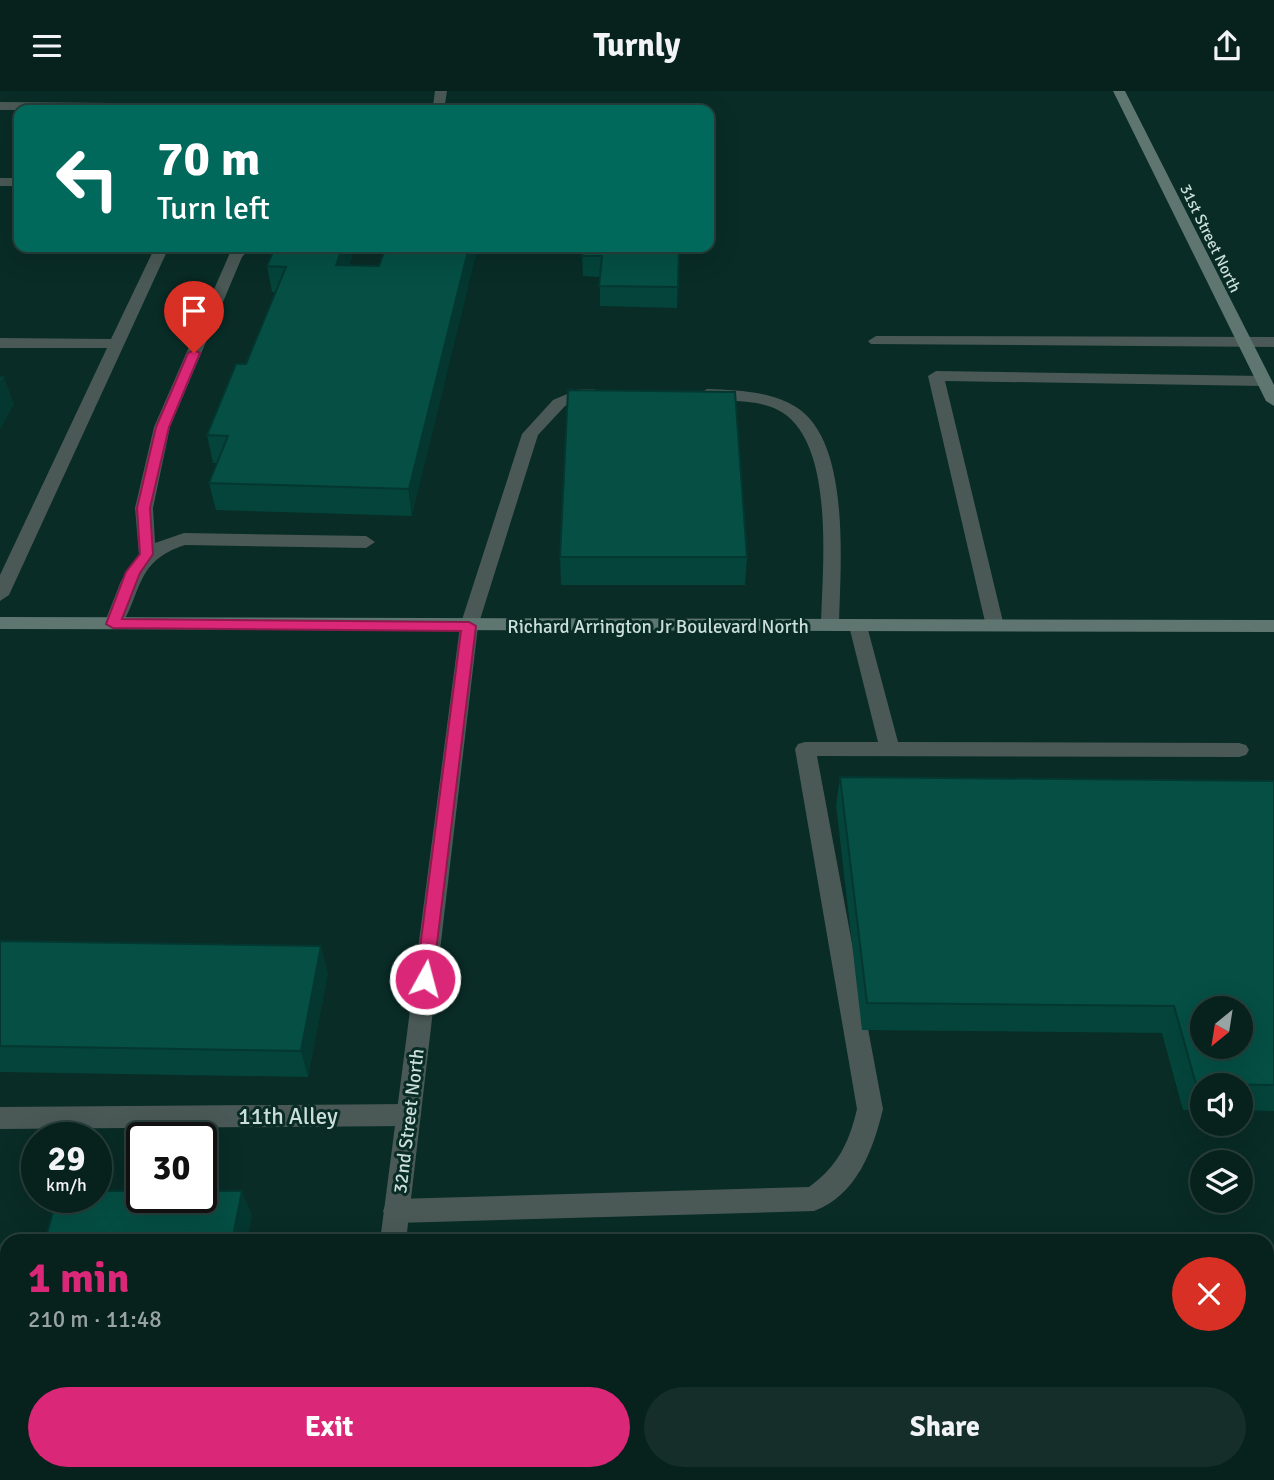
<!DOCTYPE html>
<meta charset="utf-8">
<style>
:root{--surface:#07211c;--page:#152e29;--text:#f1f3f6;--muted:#98a3a3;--line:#283e3b;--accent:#db2777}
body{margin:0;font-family:Signika,sans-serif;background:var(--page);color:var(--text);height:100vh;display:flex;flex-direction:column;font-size:26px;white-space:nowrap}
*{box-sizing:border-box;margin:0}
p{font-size:23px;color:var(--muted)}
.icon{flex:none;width:38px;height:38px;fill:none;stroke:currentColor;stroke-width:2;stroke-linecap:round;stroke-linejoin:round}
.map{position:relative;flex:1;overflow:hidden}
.drawer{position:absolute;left:0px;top:1143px;width:1274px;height:247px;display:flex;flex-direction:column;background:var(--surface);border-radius:21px 21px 0 0;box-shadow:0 7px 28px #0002,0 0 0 2px var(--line)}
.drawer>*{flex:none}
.hud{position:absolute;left:14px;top:14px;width:700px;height:147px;border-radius:14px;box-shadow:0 7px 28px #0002,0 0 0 2px var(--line);background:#00695c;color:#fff;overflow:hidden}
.needle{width:46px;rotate:210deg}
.fabs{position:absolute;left:1190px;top:905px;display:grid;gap:14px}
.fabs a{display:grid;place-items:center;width:63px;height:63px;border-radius:50%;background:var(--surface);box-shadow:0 7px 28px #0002,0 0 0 2px var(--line);font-size:35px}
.speed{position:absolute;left:21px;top:1031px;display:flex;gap:14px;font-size:35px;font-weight:700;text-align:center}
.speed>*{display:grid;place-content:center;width:91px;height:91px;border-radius:50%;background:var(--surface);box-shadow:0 7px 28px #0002,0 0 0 2px var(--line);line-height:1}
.speed small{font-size:18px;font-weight:400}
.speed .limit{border:4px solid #111;border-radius:10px;background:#fff;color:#111}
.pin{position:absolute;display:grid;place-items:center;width:60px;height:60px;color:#fff;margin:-72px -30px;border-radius:50% 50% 50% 0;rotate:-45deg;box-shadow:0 0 7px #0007}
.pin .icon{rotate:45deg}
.me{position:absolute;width:77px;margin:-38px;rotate:7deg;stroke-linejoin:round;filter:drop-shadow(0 0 5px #0008)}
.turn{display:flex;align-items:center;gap:24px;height:147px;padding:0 28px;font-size:32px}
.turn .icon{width:91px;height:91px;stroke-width:2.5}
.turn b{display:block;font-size:49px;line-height:60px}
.round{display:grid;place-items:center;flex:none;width:74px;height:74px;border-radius:37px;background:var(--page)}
.overview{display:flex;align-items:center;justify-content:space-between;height:119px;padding:0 28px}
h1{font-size:42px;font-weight:800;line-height:52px;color:var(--accent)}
.cta{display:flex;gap:14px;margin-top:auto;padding:14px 28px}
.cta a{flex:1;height:80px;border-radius:42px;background:var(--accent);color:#fff;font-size:28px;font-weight:800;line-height:80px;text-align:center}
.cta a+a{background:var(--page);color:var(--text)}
header{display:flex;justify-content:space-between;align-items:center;height:91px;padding:0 28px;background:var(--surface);font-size:32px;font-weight:800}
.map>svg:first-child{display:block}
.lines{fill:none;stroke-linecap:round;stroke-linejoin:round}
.lane{fill:#4a5955;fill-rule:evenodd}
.street{fill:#4a5955;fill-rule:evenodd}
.secondary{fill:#5e7570;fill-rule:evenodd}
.wall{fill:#04443a}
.shaded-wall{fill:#043730}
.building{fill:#054f44;stroke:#043730;stroke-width:2;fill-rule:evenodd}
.route{fill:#db2777;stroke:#8e194d;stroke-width:2}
.labels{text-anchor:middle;stroke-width:6;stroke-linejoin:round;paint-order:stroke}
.far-street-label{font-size:16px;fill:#ccded9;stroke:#092c26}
.street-label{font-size:19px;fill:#ccded9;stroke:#092c26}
.near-street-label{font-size:23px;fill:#ccded9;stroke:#092c26}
</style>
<header><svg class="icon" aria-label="menu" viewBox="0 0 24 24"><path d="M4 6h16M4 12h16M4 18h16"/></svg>Turnly<svg class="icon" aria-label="share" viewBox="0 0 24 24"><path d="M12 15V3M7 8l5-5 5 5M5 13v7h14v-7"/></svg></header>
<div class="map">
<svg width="1274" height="1389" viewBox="0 0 1274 1389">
<rect width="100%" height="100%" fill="#092c26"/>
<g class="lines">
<path class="lane" d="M 435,0 L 447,0 L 444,19 L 0,19 L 0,11 L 433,15 Z
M 0,87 L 19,87 L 19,95 L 0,95 Z
M 155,156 L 169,156 L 9,504 L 0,510 L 0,484 L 107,257 L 0,257 L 0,247 L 111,248 Z
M 236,156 L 251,156 L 242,166 L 170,336 L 153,417 L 155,452 L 184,442 L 366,445 L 375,451 L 366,457 L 185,454 C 135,470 143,500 120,537 L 106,537 L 104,533 L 121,490 L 139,464 L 135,417 L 154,336 L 229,164 Z
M 876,245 L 1274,246 L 1274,256 L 871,253 L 868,250 Z
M 936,280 L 1264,285 L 1272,290 L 1264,295 L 945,290 L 1004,535 L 1002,539 L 988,539 L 986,535 L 928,285 Z
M 579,298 L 594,298 L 602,303 L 600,306 L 582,308 L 565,315 L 538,344 L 478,535 L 476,539 L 462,539 L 460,535 L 522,343 L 553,309 Z
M 707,298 C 736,299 770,300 796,316 C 852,351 840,477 839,535 L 837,539 L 823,539 L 821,535 C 822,479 837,346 776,318 C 752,307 726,312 701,306 L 699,303 Z
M 858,529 L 865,531 L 867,535 L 898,651 L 1239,652 L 1246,654 L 1249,659 L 1246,664 L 1239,666 L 817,665 L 883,1018 C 873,1059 857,1104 814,1120 L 396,1132 L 387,1129 L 383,1120 L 387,1111 L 396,1108 L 809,1096 C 838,1075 849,1052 857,1018 L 795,658 L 798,653 L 805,651 L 878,651 L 849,535 L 851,531 Z
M 408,1013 L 417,1016 L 421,1024 L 417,1032 L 408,1035 L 0,1038 L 0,1016 Z"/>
<path class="street" d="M 469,529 L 476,531 L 478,535 L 406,1150 L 380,1150 L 460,535 L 462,531 Z
M 349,1382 L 379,1382 L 378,1389 L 348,1389 Z"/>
<path class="secondary" d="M 1113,0 L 1125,0 L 1274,294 L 1274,315 L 1266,310 Z
M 0,526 L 1274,529 L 1274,541 L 0,538 Z"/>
</g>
<path class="wall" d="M 275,156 L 351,156 L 352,166 L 349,174 L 379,175 L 412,425 L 216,419 L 209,392 L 217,372 L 213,372 L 207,344 L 246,273 L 275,201 L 272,201 L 267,175 Z
M 679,156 L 677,217 L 600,215 L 600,186 L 583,185 L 582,165 Z
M 560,466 L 747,466 L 745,494 L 561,494 Z
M 840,686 L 1274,690 L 1274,1020 L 1241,1019 L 1241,994 L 1202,994 L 1202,1019 L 1183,1019 L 1162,942 L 862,939 L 836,714 Z
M 0,850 L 328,882 L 308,986 L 0,981 Z"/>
<path class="shaded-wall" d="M 343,156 L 351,156 L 352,166 L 340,200 L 336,174 Z
M 469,156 L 478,156 L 412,425 L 409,398 Z
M 4,286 L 14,313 L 0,339 L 0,294 Z
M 321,855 L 328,882 L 308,986 L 301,960 Z
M 242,1100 L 252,1125 L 247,1150 L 232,1150 Z
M 187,1382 L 203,1382 L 202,1389 L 186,1389 Z"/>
<path class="building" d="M 275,156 L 343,156 L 336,174 L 379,175 L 386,156 L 469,156 L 409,398 L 209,392 L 228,345 L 207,344 L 236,273 L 246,273 L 286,176 L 267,175 Z
M 583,156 L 679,156 L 678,196 L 599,195 L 602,165 L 582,165 Z
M 0,286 L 4,286 L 0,294 Z
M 568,299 L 735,301 L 747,466 L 560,466 Z
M 840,686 L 1274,690 L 1274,994 L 1196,993 L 1174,915 L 867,912 ZM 1202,917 L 1241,917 L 1241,956 L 1202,956 Z
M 0,850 L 321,855 L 301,960 L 0,955 Z
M 96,1100 L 142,1100 L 142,1106 L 201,1106 L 201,1100 L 242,1100 L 232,1150 L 45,1150 L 57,1106 L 96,1106 Z
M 0,1153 L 7,1153 L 7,1382 L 187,1382 L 186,1389 L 0,1389 Z"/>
<path class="route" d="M 194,259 L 200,262 L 169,336 L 150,417 L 153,463 L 140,482 L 122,528 L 469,531 L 476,535 L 432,893 L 425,895 L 419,893 L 416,888 L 461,540 L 113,537 L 106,533 L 126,481 L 140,463 L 137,417 L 156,336 L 188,262 Z"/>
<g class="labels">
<g class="far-street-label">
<text transform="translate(1211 147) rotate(64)" y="6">31st Street North</text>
</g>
<g class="street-label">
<text x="658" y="542">Richard Arrington Jr Boulevard North</text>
<text transform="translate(408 1030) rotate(-83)" y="7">32nd Street North</text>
</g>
<g class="near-street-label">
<text x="288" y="1033">11th Alley</text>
</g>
</g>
</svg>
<div class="fabs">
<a><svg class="needle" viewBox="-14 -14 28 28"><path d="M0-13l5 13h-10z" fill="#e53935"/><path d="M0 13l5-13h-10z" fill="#98a3a3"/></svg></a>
<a><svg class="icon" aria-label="sound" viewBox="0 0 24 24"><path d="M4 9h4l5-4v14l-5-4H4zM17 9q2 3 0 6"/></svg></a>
<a><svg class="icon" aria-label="layers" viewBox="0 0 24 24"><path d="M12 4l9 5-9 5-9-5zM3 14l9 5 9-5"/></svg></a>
</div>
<div class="speed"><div>29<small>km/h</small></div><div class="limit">30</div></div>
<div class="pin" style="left:194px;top:262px;background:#d93025"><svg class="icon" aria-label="arrive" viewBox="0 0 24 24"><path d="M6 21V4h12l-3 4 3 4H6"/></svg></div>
<svg class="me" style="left:425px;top:888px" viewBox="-20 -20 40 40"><circle r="17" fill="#db2777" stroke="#fff" stroke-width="3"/><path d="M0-11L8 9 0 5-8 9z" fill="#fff"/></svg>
<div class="hud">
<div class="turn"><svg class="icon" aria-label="left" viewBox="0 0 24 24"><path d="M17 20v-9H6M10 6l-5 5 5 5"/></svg><div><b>70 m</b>Turn left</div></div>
</div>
<section class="drawer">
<div class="overview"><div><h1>1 min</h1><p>210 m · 11:48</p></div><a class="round" style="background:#d93025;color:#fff"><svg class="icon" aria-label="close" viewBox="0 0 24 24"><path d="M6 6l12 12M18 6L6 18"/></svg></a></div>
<div class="cta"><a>Exit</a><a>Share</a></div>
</section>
</div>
